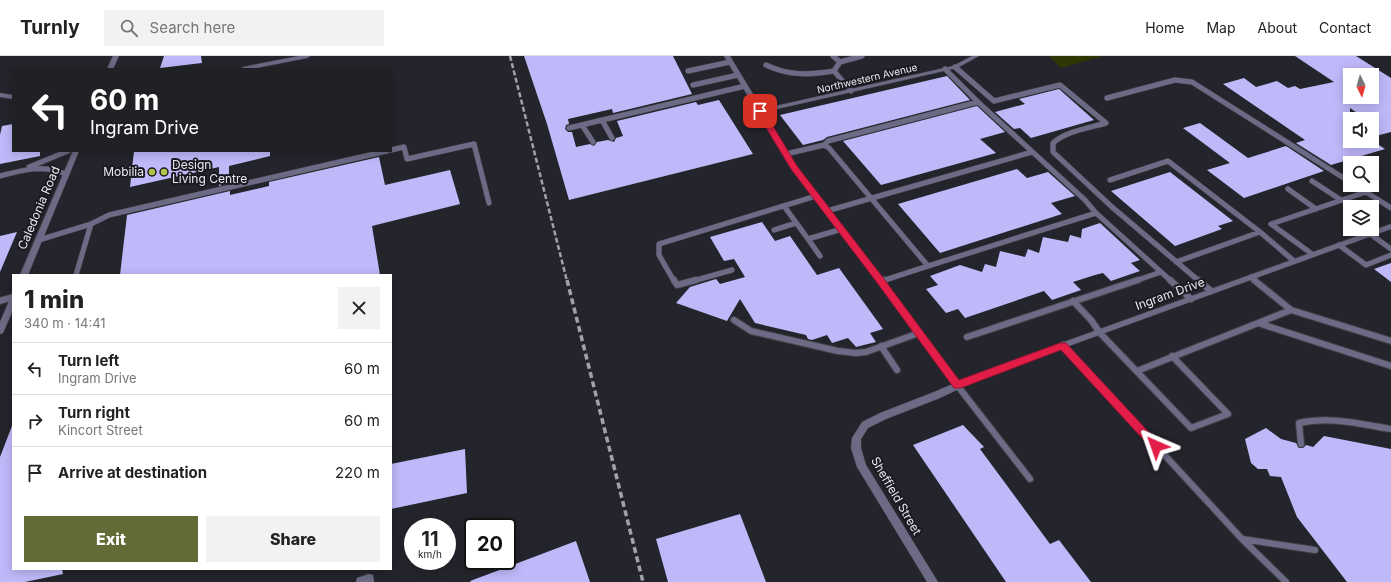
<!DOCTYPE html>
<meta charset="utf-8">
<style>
:root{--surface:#fff;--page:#f2f2f2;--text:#222;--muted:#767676;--line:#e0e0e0;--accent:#636a35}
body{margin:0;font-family:Inter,sans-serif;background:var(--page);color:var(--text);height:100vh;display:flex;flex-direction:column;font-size:15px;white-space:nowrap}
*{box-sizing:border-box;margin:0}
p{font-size:13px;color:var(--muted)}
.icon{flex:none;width:22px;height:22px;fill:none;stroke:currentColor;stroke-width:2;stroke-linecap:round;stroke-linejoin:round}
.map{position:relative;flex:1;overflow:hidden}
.side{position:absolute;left:12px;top:218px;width:380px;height:296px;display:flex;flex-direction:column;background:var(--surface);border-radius:0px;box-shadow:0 2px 10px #0003}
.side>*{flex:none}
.guide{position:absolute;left:12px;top:12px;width:380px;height:84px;border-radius:0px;box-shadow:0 2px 10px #0003;background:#202124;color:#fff;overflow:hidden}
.needle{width:26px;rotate:175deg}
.buttons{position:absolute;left:1343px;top:12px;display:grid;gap:8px}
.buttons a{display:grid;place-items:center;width:36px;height:36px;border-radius:0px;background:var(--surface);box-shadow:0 2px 10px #0003;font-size:20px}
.speed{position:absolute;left:404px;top:462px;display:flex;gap:8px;font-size:20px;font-weight:700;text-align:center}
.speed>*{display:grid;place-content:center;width:52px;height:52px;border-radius:50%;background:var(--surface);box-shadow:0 2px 10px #0003;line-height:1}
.speed small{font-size:10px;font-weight:400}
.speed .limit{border:2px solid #111;border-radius:6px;background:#fff;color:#111}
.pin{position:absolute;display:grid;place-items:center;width:34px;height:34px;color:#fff;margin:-17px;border-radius:8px;box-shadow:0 2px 6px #0006}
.me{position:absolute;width:44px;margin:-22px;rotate:317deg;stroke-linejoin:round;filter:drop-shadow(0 0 3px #0008)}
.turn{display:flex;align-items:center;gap:14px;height:84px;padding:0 12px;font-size:18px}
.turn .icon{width:52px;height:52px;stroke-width:2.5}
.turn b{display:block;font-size:28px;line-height:34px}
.round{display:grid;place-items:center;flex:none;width:42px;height:42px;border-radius:0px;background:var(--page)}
.head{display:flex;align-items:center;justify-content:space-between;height:68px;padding:0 12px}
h1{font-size:24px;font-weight:800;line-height:30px}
.button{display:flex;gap:8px;margin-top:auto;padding:8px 12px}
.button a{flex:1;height:46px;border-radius:0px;background:var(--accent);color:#fff;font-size:16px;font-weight:800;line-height:46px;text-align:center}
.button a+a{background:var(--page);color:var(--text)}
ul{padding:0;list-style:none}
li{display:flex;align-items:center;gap:12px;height:52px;padding:0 12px;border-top:1px solid var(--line)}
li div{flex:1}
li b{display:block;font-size:15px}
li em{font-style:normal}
header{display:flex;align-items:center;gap:24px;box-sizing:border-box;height:56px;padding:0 20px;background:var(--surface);border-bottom:1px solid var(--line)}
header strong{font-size:19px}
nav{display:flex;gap:22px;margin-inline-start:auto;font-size:14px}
.search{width:280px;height:36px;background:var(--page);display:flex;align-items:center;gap:10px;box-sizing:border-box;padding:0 14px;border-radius:0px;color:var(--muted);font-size:15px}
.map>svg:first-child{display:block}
.green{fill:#2f3503}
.building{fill:#bfb9fa;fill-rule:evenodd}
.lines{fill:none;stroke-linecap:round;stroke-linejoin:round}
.service-far1-casing{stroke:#404047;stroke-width:6}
.service-casing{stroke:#404047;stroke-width:8}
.minor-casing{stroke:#404047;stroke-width:1}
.tertiary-casing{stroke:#404047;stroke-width:1}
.service-far1{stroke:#6c6a85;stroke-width:5}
.service{stroke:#6c6a85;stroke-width:6}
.minor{fill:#6c6a85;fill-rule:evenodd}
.tertiary{fill:#6c6a85;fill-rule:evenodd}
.rail-far1{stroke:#a1a1a8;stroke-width:2.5;stroke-dasharray:5 2.5;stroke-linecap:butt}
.rail{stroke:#a1a1a8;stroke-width:3.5;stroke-dasharray:6 3.5;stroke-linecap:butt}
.route{fill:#e11d48;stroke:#92132f}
.poi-dot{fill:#b2c34c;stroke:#1b1a22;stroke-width:1.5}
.labels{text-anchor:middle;stroke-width:4;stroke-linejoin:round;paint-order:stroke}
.far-street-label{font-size:10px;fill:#e9e9ef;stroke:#1b1a22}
.poi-label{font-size:12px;fill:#e9e9ef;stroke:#1b1a22;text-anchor:start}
.street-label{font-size:12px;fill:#e9e9ef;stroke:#1b1a22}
</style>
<header>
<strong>Turnly</strong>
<div class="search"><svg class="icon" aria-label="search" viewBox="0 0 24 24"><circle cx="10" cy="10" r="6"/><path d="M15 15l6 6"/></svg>Search here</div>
<nav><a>Home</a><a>Map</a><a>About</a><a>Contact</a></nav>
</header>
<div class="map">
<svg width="1391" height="526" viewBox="0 0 1391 526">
<rect width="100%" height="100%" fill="#24242c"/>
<path class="green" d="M 1049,0 L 1103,0 L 1061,12 Z"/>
<path class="building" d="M 164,0 L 201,0 L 202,7 L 160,12 Z
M 524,0 L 673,0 L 692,38 L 613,57 L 612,53 L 568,63 L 569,68 L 566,69 L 565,73 L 568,76 L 572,76 L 576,91 L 590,88 L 594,90 L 597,86 L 608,84 L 614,86 L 616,82 L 623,80 L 617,65 L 696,46 L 698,49 L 719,44 L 753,98 L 569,144 L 547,68 Z
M 1295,0 L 1356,0 L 1391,22 L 1391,76 L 1372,81 L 1372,63 L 1366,63 L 1350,52 L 1350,85 L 1373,85 L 1385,93 L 1331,109 L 1296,87 L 1305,84 L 1223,28 L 1244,22 L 1256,31 L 1277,25 L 1288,32 L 1295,30 L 1300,33 L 1334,26 ZM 1350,19 L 1372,19 L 1372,41 L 1350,41 Z
M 947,20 L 970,44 L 827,81 L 823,84 L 803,89 L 780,59 Z
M 1059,33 L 1094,64 L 1031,82 L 1020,72 L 1014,73 L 995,56 L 1025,48 L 1019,43 Z
M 977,50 L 1005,76 L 980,83 L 996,97 L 881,129 L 843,85 Z
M 1200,67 L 1248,102 L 1286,90 L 1324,115 L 1244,142 L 1207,114 L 1230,107 L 1183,72 Z
M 13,68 L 13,95 L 40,95 L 40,100 L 0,108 L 0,79 L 2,70 Z
M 134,95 L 270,95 L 270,100 L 229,110 L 229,127 L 219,130 L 219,111 L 130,131 Z
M 379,101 L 385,129 L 450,114 L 460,148 L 372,170 L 380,219 L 120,219 L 127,159 L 230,135 L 230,139 L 269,130 L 269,126 Z
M 1017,113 L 1027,122 L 1048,116 L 1075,140 L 1051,147 L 1062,158 L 940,197 L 898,148 Z
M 1170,116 L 1233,165 L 1218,170 L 1222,173 L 1175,190 L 1111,135 Z
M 762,166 L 775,185 L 790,180 L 817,219 L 839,212 L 883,273 L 870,277 L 876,286 L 856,291 L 848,282 L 832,287 L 827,279 L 812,284 L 808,283 L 806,279 L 755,267 L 740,243 L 727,265 L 676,247 L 690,231 L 716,223 L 720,228 L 745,221 L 734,203 L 724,205 L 710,181 Z
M 1100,167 L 1140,204 L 1131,207 L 1140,215 L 1111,225 L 1103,217 L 1095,219 L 1073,226 L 1081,234 L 1052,244 L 1044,235 L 965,262 L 958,253 L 946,257 L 926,233 L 938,229 L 930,220 L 960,209 L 982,216 L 985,208 L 996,211 L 1000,195 L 1025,201 L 1028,193 L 1039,197 L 1043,181 L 1068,186 L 1070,179 L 1081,182 L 1082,173 Z
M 17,176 L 0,216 L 0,180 Z
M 1391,207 L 1391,226 L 1374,213 Z
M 963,369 L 984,391 L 980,393 L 1050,488 L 1059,484 L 1091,526 L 1006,526 L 913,389 Z
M 12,370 L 13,513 L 62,513 L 63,518 L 25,526 L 0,526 L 0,401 Z
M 1266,372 L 1281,383 L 1296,387 L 1299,392 L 1303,392 L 1306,389 L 1313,391 L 1324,380 L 1391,393 L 1391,526 L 1347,526 L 1297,461 L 1281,421 L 1270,420 L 1267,413 L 1258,413 L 1251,407 L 1245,383 Z
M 465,393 L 467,437 L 391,453 L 391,408 Z
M 740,458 L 766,526 L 668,526 L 656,483 Z
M 576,485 L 590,526 L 471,526 L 470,525 Z"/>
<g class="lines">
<g class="service-far1-casing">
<path id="service-far1" d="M 833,0 L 840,6 L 862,0
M 766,9 C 789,20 809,19 834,15 L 840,6
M 955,11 L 994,45 L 1060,29 L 1106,67 C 1089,72 1066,75 1053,87 L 1053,96 L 1112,151 L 1199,225
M 945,13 L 978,46
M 688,15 L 730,6
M 834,15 L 851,35
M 693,29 L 738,19
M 1107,42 L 1175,24 L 1192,26 L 1350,126
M 602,64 L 612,82
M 582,69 L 593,86
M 569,72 L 745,30
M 824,89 L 828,85 L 978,46 L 1085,144 L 1096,157 L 928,210
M 391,94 L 404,91 L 407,103 L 474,88 L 489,147
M 786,98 L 824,89 L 829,92 L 928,210 L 882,225
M 29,111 L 68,95
M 0,120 C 23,114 43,108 66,118
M 1110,124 L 1168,105 L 1260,176
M 1312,125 L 1341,144
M 1355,129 L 1391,152
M 1288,133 L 1316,153
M 784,150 L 808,183 L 842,173
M 827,155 L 1032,96
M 1096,157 L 1171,225
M 91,168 L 109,159 L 387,95
M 774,174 L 796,167
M 1369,177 L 1391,193
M 808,183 L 820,200
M 39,184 L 91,168 L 76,219
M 1339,189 L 1366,209 L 1391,199
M 1312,198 L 1271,168 L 1366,136
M 1176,206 L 1260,176 L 1294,205
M 1251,221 L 1256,225
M 674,225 L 659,199 L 659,188 L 816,140
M 693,225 L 732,214
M 1135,225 L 1161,216"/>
</g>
<g class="service-casing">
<path id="service" d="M 674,224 L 677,229 L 696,224
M 1170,224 L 1191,243
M 1198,224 L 1211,235
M 1254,224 L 1291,254 L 1391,285
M 881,225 L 885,224
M 0,245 L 13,241
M 1073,245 L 1091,264 L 1100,277 L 1191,372 L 1228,358 L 1172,300
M 734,264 L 751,275 L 838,295 L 856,297 L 866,296 L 919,277
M 1258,267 L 1391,310
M 967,281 L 1138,224
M 1063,289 L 1242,483 L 1286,526
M 881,290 L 897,314
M 1137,315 L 1291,254
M 957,329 L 1030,423
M 1301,388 L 1299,367 C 1330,360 1360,368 1391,373
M 1242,483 L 1315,494"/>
</g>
<g class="minor-casing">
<path id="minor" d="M 724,0 L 730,0 L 762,53 L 953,10 L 972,0 L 979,0 L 957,12 L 764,56 L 797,111 L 884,223 L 960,327 L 961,329 L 960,331 L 957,333 L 954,331 L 878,227 L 792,114 Z
M 369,518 L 373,519 L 374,526 L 356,526 L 357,522 Z"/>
</g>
<g class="tertiary-casing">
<path id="tertiary" d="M 113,0 L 119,0 L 113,13 L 107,13 Z
M 299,0 L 310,0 L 307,2 L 252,13 L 240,13 L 243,11 Z
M 0,37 L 13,39 L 13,43 L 0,41 Z
M 73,95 L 79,95 L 28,219 L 20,219 Z
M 1391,168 L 1391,173 L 984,321 L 940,342 L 886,363 L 868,372 L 861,383 L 861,392 L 866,409 L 938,526 L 927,526 L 857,411 L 851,392 L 852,382 L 862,366 L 880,357 L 934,336 L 978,317 Z
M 13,242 L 13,254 L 3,277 L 0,278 L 0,266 L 9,245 Z"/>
</g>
<use href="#service-far1" class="service-far1"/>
<use href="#service" class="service"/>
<use href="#minor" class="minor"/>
<use href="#tertiary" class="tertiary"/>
<path class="rail-far1" d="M 510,0 L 567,225"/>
<path class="rail" d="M 567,224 L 643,526"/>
</g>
<path class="route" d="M 760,53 L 764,55 L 797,110 L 884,223 L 959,324 L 1060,287 L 1066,287 L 1159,387 L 1161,390 L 1159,393 L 1156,394 L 1152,393 L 1061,294 L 961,332 L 954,332 L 878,228 L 791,113 L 756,55 Z"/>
<g class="poi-dot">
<circle cx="152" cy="116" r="4"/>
<circle cx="164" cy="116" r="4"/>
</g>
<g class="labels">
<g class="far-street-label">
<text transform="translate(867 22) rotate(-13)" y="4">Northwestern Avenue</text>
</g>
<g class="poi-label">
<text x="172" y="113">Design<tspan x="172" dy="14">Living Centre</tspan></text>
<text x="144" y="120" text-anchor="end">Mobilia</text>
</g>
<g class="street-label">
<text transform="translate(39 152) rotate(-67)" y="4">Caledonia Road</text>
<text transform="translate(1170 238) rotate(-20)" y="4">Ingram Drive</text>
<text transform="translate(896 440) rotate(60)" y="4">Sheffield Street</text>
</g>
</g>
</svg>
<div class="buttons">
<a><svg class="needle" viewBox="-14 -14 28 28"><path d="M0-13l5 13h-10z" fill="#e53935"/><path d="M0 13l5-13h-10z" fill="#767676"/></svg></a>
<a><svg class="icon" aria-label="sound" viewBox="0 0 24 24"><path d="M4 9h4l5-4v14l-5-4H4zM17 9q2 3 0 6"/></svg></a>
<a><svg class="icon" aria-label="search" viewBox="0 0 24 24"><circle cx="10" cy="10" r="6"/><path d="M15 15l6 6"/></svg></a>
<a><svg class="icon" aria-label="layers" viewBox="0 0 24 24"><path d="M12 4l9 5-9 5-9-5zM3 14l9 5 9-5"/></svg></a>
</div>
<div class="speed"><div>11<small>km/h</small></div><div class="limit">20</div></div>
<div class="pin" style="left:760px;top:55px;background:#d93025"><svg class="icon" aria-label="arrive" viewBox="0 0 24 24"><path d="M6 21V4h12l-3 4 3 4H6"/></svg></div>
<svg class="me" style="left:1156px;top:390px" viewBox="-20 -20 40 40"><path d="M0-17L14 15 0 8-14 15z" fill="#e11d48" stroke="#fff" stroke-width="4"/></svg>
<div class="guide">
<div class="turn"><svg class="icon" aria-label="left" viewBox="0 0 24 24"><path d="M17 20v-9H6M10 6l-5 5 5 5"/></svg><div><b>60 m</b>Ingram Drive</div></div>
</div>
<section class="side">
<div class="head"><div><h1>1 min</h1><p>340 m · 14:41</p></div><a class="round"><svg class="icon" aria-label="close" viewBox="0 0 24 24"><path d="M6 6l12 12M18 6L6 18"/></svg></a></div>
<ul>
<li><svg class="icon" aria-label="left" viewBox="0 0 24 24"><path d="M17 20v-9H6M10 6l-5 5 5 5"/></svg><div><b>Turn left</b><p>Ingram Drive</p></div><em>60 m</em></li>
<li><svg class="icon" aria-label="right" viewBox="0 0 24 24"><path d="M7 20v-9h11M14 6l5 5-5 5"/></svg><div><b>Turn right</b><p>Kincort Street</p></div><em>60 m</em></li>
<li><svg class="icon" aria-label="arrive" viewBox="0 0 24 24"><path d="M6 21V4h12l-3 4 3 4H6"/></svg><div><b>Arrive at destination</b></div><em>220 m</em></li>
</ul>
<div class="button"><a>Exit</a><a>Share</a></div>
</section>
</div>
